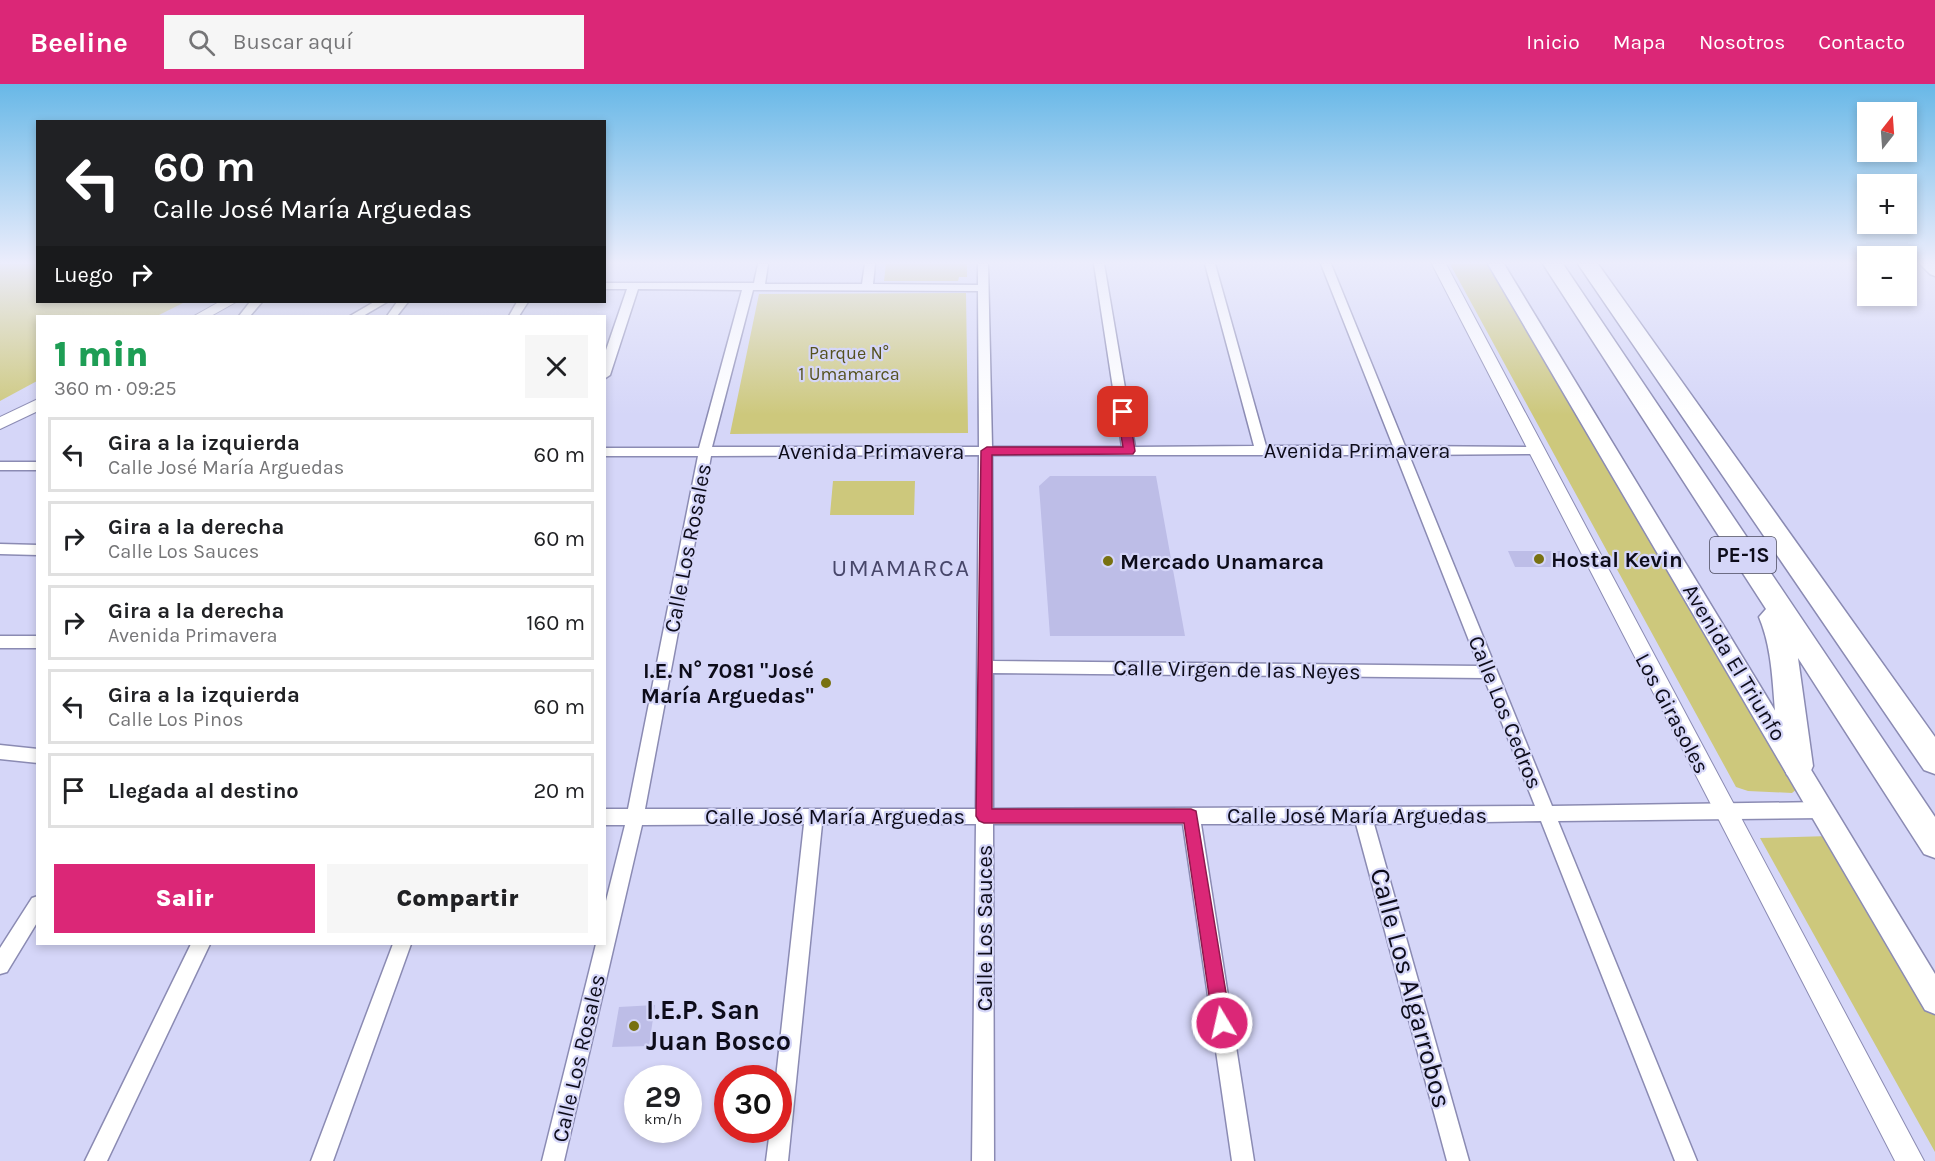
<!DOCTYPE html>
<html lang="es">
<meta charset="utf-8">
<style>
:root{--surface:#fff;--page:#f6f6f6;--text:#202124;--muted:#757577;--line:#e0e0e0;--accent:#db2777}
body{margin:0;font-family:Karla,sans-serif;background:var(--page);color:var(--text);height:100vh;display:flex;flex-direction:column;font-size:22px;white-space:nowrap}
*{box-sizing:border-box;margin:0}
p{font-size:20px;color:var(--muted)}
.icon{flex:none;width:33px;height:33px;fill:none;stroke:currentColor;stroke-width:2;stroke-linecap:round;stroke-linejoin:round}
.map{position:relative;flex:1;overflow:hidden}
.details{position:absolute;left:36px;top:231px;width:570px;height:630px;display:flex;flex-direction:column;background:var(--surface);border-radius:0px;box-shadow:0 3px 9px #0003}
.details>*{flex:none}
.banner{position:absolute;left:36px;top:36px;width:570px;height:183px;border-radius:0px;box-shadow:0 3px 9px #0003;background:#202124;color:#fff;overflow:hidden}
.needle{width:39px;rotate:17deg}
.controls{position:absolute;left:1857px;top:18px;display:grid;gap:12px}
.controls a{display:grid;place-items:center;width:60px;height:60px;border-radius:0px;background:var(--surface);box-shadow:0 3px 9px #0003;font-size:30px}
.speed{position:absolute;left:624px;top:981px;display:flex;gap:12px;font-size:30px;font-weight:700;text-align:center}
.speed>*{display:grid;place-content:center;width:78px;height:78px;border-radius:50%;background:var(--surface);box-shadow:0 3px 9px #0003;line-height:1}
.speed small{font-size:15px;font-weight:400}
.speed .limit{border:9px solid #d22;background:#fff;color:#111}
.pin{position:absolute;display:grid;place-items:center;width:51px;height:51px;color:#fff;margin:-26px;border-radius:12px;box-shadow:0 3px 9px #0006}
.me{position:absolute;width:66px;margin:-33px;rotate:351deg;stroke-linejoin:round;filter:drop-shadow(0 0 4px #0008)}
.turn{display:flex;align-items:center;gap:21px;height:126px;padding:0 18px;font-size:27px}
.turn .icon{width:78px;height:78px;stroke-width:2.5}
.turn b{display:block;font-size:42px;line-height:51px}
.then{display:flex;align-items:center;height:57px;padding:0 18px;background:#0003;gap:12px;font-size:22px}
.round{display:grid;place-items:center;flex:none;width:63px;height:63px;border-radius:0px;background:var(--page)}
.head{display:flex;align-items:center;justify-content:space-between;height:102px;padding:0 18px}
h1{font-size:36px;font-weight:800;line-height:45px;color:#1e9e55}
.button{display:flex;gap:12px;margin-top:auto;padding:12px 18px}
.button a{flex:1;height:69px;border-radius:0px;background:var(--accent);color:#fff;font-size:24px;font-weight:800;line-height:69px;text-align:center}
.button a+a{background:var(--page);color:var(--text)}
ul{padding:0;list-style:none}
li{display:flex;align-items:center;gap:18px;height:75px;margin:0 12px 9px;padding:0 6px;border:3px solid var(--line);border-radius:0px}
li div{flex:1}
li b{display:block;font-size:22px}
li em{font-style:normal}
header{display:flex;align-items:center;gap:36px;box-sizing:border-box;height:84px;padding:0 30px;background:var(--accent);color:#fff}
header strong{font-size:28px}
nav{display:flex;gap:33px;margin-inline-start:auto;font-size:21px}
.search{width:420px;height:54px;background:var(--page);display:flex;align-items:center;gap:15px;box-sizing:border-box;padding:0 21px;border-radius:0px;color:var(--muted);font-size:22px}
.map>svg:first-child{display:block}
.green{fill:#cdc87c}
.building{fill:#bdbde7}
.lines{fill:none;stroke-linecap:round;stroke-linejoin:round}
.minor-casing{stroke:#8b8bb3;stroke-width:3}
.tertiary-casing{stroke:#8b8bb3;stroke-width:2}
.secondary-casing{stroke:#8b8bb3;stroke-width:3}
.motorway-casing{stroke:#8b8bb3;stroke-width:3}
.minor{fill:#fff;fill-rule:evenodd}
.tertiary{fill:#fff;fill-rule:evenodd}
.secondary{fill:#fff;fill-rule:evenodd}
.motorway{fill:#fff;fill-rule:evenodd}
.route{fill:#db2777;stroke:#8e194d;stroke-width:1.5}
.poi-dot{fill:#787111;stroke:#d5d6f8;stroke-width:2}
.labels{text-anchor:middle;stroke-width:4.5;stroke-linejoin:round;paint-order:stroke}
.far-park-label{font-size:18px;fill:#55511e;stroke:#d5d6f8}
.shield{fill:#d5d6f8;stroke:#49495d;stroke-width:1.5}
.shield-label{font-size:21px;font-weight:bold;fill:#0d0c1a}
.street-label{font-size:22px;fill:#0d0c1a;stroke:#d5d6f8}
.poi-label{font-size:22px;font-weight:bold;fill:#0d0c1a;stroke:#d5d6f8;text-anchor:start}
.neighbourhood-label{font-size:24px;letter-spacing:1.5px;fill:#48476a;stroke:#d5d6f8}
.near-street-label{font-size:27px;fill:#0d0c1a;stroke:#d5d6f8}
.near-poi-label{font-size:27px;font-weight:bold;fill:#0d0c1a;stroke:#d5d6f8;text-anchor:start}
</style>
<header>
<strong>Beeline</strong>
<div class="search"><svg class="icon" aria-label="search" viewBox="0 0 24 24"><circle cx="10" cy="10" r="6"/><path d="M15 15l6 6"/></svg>Buscar aquí</div>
<nav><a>Inicio</a><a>Mapa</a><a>Nosotros</a><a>Contacto</a></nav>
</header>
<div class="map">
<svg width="1935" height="1077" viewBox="0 0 1935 1077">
<rect width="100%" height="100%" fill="#d5d6f8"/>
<path class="green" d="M 0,180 L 37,180 L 38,218 L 185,218 L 157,232 L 38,232 L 37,297 L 0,317 Z
M 886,180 L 967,180 L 967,193 L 959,193 L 958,197 L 884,197 Z
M 1450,180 L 1492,180 L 1798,704 L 1792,709 L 1748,707 L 1736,703 Z
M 966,209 L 968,349 L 730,350 L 759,210 Z
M 833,397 L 915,397 L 914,431 L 830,431 Z
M 1830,752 L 1935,929 L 1935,1068 L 1760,754 Z"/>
<path class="building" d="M 1050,392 L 1156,392 L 1185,552 L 1050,552 L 1039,402 Z
M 1508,467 L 1562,467 L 1570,483 L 1515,483 Z
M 655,921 L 649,962 L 612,963 L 619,923 Z"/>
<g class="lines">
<g class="minor-casing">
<path id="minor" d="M 758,180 L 768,180 L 765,200 L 862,200 L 865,180 L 875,180 L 873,200 L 978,201 L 978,180 L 988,180 L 992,363 L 1122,363 L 1094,180 L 1104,180 L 1135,363 L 1254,362 L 1205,180 L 1215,180 L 1266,362 L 1393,362 L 1321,180 L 1331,180 L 1405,362 L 1539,363 L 1540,366 L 1539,369 L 1534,370 L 1409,371 L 1552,722 L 1822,718 L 1828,721 L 1831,726 L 1828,731 L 1822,734 L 1558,737 L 1697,1077 L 1675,1077 L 1541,737 L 1374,740 L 1469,1077 L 1447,1077 L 1356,740 L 1201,740 L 1254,1077 L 1232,1077 L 1183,740 L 993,740 L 994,1077 L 972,1077 L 976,740 L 822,740 L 788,1077 L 766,1077 L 770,1046 L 778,1046 L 778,994 L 776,994 L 804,740 L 642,741 L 564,1077 L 542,1077 L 596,860 L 604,860 L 604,825 L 625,741 L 604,741 L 604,725 L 628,725 L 698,372 L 604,372 L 604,364 L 699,364 L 742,206 L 638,205 L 610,291 L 604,295 L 604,272 L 627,205 L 604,205 L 604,199 L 754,199 ZM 753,206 L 978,207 L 979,363 L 712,363 ZM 979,371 L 976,725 L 645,725 L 711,372 ZM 992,371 L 1396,371 L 1479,582 L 993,577 ZM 993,589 L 1484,594 L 1535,722 L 993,725 Z
M 250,218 L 262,218 L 250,232 L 239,232 Z
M 374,218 L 387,218 L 363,232 L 350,232 Z
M 397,218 L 408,218 L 397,232 L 387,232 Z
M 517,218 L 528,218 L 519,232 L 509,232 Z
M 0,378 L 38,378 L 38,386 L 0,386 Z
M 0,460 L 38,461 L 38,471 L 0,470 Z
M 0,552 L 38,552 L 38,564 L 0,564 Z
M 0,661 L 38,665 L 38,679 L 0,675 Z
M 38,812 L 38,837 L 7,888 L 0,890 L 0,864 L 32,814 Z
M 191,860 L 210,860 L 107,1077 L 85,1077 Z
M 393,860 L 411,860 L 333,1077 L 311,1077 Z"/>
</g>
<g class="tertiary-casing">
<path id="tertiary" d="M 1432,180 L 1446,180 L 1924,1077 L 1895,1077 Z
M 219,218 L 236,218 L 211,232 L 194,232 Z
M 38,315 L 38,327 L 0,345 L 0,333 Z"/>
</g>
<g class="secondary-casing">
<path id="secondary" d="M 1488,180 L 1504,180 L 1935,890 L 1935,930 L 1925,926 Z
M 1920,180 L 1935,180 L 1935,192 L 1930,190 Z"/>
</g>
<g class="motorway-casing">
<path id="motorway" d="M 1543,180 L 1563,180 L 1935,733 L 1935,774 L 1924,770 L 1798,574 L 1813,682 L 1809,691 L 1798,695 L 1787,691 C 1782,679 1780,667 1778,654 C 1772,614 1775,571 1759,533 L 1766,525 Z
M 1578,180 L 1598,180 L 1935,653 L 1935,690 L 1924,686 Z"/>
</g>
<use href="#minor" class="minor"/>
<use href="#tertiary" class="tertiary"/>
<use href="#secondary" class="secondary"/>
<use href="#motorway" class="motorway"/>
</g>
<linearGradient id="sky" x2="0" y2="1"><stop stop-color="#68b8e7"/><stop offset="0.54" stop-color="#ecedfc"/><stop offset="1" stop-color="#ecedfc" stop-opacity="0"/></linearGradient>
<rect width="1935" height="331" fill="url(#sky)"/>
<path class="route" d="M 1123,325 L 1129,328 L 1135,367 L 1133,370 L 992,371 L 992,725 L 1191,725 L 1196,727 L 1231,939 L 1228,945 L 1222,948 L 1216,945 L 1213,939 L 1184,739 L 984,739 L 979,737 L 976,732 L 981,367 L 987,363 L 1123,363 L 1117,328 Z"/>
<g class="poi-dot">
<circle cx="1539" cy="475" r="6"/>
<circle cx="1108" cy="477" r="6"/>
<circle cx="826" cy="599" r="6"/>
<circle cx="634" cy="942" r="6"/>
</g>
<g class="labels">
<g class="far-park-label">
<text x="849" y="275">Parque N°<tspan x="849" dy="21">1 Umamarca</tspan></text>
</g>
<rect class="shield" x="1710" y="453" width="66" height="36" rx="4.5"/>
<g class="shield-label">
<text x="1743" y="478">PE-1S</text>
</g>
<g class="street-label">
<text x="1357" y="374">Avenida Primavera</text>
<text x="871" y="375">Avenida Primavera</text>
<text transform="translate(687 464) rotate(-79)" y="8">Calle Los Rosales</text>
<text transform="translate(1735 578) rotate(59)" y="8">Avenida El Triunfo</text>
<text transform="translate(1237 585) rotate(1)" y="8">Calle Virgen de las Neyes</text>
<text transform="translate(1506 628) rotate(68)" y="8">Calle Los Cedros</text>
<text transform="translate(1673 629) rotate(62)" y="8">Los Girasoles</text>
<text x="1357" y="739">Calle José María Arguedas</text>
<text x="835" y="740">Calle José María Arguedas</text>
<text transform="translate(984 844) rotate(-90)" y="8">Calle Los Sauces</text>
<text transform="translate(578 974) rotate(-77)" y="8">Calle Los Rosales</text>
</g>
<g class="poi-label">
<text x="1551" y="483">Hostal Kevin</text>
<text x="1120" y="485">Mercado Unamarca</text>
<text x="814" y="594" text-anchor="end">I.E. N° 7081 "José<tspan x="814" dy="25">María Arguedas"</tspan></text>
</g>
<g class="neighbourhood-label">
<text x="901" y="492">UMAMARCA</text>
</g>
<g class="near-street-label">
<text transform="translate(1411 904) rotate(75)" y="9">Calle Los Algarrobos</text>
</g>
<g class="near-poi-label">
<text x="646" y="935">I.E.P. San<tspan x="646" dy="31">Juan Bosco</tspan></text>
</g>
</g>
</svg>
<div class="controls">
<a><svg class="needle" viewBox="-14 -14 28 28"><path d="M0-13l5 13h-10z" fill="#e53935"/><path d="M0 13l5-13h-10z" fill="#757577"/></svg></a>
<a>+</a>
<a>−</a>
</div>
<div class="speed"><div>29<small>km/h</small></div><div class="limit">30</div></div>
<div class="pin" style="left:1123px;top:328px;background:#d93025"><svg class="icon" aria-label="arrive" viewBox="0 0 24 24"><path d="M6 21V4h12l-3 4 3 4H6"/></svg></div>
<svg class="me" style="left:1222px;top:939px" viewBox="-20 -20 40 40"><circle r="17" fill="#db2777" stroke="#fff" stroke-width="3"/><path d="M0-11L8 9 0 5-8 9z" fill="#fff"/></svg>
<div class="banner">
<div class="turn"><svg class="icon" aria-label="left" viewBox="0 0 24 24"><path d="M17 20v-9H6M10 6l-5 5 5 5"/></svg><div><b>60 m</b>Calle José María Arguedas</div></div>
<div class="then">Luego<svg class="icon" aria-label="right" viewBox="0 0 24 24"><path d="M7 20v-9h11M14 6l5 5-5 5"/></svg></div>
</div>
<section class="details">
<div class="head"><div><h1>1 min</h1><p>360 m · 09:25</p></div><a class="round"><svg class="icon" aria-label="close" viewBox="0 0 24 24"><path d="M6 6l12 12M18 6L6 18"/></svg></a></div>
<ul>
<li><svg class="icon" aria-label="left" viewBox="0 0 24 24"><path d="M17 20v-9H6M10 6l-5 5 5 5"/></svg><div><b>Gira a la izquierda</b><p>Calle José María Arguedas</p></div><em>60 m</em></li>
<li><svg class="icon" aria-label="right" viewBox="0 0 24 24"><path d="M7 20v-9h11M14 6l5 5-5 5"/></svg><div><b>Gira a la derecha</b><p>Calle Los Sauces</p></div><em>60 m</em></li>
<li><svg class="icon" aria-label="right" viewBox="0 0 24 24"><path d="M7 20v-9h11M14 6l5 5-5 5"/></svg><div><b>Gira a la derecha</b><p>Avenida Primavera</p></div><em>160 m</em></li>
<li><svg class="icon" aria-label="left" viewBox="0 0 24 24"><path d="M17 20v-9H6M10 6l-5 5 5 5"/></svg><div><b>Gira a la izquierda</b><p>Calle Los Pinos</p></div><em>60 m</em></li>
<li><svg class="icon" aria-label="arrive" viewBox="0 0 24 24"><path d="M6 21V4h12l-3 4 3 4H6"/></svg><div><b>Llegada al destino</b></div><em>20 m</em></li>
</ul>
<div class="button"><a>Salir</a><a>Compartir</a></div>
</section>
</div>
